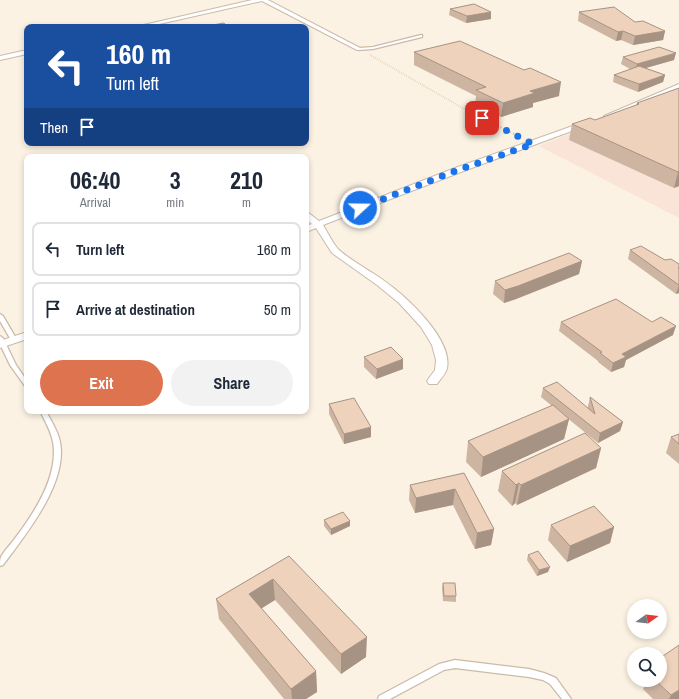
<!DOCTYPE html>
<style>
:root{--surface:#fff;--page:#f2f2f3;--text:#1f2937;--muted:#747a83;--line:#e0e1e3;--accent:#de734f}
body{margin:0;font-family:"Archivo Narrow",sans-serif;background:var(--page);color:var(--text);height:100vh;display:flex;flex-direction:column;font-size:15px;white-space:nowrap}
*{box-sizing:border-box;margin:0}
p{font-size:13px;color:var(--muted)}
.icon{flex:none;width:22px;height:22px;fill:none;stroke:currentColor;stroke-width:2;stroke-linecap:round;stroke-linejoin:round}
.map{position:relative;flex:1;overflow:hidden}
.drawer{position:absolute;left:24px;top:154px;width:285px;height:260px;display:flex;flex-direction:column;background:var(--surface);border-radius:8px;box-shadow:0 2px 6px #0003}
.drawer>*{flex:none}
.top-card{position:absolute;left:24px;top:24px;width:285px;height:122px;border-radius:8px;box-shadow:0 2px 6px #0003;background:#1a4fa0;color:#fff;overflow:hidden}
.needle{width:26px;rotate:76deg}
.buttons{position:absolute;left:627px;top:599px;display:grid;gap:8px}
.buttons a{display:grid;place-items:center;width:40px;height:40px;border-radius:50%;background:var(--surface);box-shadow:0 2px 6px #0003;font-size:20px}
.pin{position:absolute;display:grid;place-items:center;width:34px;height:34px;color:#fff;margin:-17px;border-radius:8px;box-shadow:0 2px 6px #0006}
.me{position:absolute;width:44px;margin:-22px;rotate:69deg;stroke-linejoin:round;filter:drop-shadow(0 0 3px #0008)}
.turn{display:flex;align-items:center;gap:14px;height:84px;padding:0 16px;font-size:18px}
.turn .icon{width:52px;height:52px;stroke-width:2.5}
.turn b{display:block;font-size:28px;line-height:34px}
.then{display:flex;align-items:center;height:38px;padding:0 16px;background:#0003;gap:8px;font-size:15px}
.eta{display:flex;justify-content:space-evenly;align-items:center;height:68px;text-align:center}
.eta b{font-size:24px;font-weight:800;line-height:28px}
.action{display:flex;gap:8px;margin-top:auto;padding:8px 16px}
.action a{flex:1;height:46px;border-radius:24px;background:var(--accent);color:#fff;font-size:16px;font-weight:800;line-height:46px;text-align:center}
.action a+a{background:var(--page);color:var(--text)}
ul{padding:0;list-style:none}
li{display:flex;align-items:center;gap:12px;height:54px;margin:0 8px 6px;padding:0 8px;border:2px solid var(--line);border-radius:8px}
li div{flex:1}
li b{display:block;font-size:15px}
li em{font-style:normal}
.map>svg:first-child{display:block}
.commercial{fill:#fae3d7}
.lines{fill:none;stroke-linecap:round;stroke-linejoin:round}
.lane-casing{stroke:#cbbaaa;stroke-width:2.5}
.street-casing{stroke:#cbbaaa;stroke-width:2}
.path-far1{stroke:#d3b5a0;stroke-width:1.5;stroke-dasharray:0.5 1.5;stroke-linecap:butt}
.path{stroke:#d3b5a0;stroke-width:2;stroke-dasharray:1 2.5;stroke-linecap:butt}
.lane{fill:#fff;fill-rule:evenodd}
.street{fill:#fff;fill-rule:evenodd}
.wall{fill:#cdb5a2}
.shaded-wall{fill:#a79384}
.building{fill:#eed2bc;stroke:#a79384}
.route{stroke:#1a73e8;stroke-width:7;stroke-dasharray:0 12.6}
</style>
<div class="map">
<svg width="679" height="699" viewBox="0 0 679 699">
<rect width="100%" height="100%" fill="#fbf2e3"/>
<path class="commercial" d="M 679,90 L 679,218 L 539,146 Z"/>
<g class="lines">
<g class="lane-casing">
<path id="lane" d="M 421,35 L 422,35 L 422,37 L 373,49 L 359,50 L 357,49 L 359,48 L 373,47 Z
M 0,314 L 3,316 L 17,340 L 16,341 L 12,341 L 11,340 L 0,321 Z
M 0,336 L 3,338 L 16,365 L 27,381 L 27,387 L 25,386 L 10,365 L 0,344 Z
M 40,411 L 46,411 C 51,421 58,431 60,442 C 68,483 26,534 3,565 L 0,566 C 0,563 0,559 1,557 C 4,551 12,543 16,537 C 35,512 59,475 53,442 C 51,431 45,421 40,411 Z
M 455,660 L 529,669 L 544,673 L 556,678 L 571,699 L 562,699 L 550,684 L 543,680 L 529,677 L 455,668 L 444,670 L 390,699 L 378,699 L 379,696 L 439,664 Z"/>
</g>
<g class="street-casing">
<path id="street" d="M 252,0 L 268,0 L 362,49 L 357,50 L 262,1 L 146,27 L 135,27 Z
M 27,50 L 27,54 L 0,60 L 0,56 Z
M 679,84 L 679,88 L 611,118 L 605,118 L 604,116 Z
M 581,123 L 587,123 L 588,125 L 461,172 L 323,225 C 328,233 332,242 338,249 C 347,258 372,272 383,280 C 405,295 453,339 447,368 C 446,374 440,379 437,384 L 429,384 L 427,381 L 435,370 L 436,360 L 432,345 L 421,327 L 399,303 L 377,285 L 332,253 L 316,228 L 306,232 L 306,226 L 312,224 L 306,219 L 306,211 L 319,221 L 455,168 Z
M 27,332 L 27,339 L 0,348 L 0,341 Z"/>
</g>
<path class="path-far1" d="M 370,55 L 468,111"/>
<path class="path" d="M 466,110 L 522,138"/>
<use href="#lane" class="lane"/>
<use href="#street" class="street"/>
</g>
<path class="wall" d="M 450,9 L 491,19 L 466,23 L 449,15 Z
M 579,12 L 635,22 L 665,31 L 663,40 L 633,45 L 621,40 L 616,41 L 578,21 Z
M 414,52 L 559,96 L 533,103 L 533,107 L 501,117 L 475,104 L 476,96 L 414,65 Z
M 623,57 L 674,60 L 646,68 L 665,75 L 663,82 L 638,92 L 613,82 L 614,75 L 630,69 L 621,64 Z
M 679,88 L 679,186 L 674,188 L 569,140 L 572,124 L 595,120 L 636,105 L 637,103 Z
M 630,250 L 679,264 L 679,293 L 676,294 L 628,259 Z
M 582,261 L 579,274 L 516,299 L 504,303 L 493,294 L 495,281 Z
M 561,322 L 673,335 L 626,360 L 624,367 L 611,372 L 598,362 L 598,361 L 559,331 Z
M 364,357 L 403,369 L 376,379 L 364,367 Z
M 543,388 L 588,408 L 588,406 L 590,397 L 623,422 L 620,431 L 598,443 L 566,417 L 569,419 L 564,439 L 481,477 L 466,462 L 468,441 L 552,406 L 541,397 Z
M 329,404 L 371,437 L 344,444 L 329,414 Z
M 679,434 L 679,464 L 666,453 L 671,437 Z
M 601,448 L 596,468 L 517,505 L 515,503 L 512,506 L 498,491 L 502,471 Z
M 464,473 L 494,529 L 491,545 L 475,549 L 453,505 L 415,513 L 409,500 L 410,485 Z
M 324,520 L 350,521 L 350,526 L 331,535 L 324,526 Z
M 551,525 L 614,527 L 610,543 L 567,562 L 548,540 Z
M 528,555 L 548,572 L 537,576 L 527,560 Z
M 289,556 L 366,657 L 341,674 L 275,600 L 261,608 L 316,671 L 317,692 L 306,699 L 284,699 L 219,619 L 216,599 Z
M 443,583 L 456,596 L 456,602 L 443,601 L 442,588 Z
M 660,658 L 679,699 L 653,699 L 643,689 L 647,680 L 660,680 Z"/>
<path class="shaded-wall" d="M 491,12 L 491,19 L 466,23 L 467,16 Z
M 623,31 L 621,40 L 616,41 L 618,32 Z
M 665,31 L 663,40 L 633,45 L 635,36 Z
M 676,53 L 674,60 L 635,71 L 637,64 Z
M 665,75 L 663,82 L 638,92 L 639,84 Z
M 561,82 L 559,96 L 533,103 L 533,107 L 501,117 L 503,103 L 530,91 Z
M 679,171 L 679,186 L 674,188 L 678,172 Z
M 582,261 L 579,274 L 516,299 L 504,303 L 505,290 Z
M 679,285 L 679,293 L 676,294 Z
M 676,326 L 673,335 L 626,360 L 624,367 L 611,372 L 613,363 L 622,354 Z
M 403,359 L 403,369 L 376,379 L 377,369 Z
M 569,419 L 564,439 L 481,477 L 483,457 Z
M 623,422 L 620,431 L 598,443 L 600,433 Z
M 371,427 L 371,437 L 344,444 L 344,434 Z
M 601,448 L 596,468 L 517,505 L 521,485 Z
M 519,483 L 515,503 L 512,506 L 516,485 Z
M 455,489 L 453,505 L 415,513 L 416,498 Z
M 350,521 L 350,526 L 331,535 L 331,529 Z
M 614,527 L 610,543 L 567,562 L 570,546 Z
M 494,529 L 491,545 L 475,549 L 477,533 Z
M 550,567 L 548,572 L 537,576 L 539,570 Z
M 273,579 L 275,600 L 251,615 L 249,594 Z
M 367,637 L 366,657 L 341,674 L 341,654 Z
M 316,671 L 317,692 L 306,699 L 292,699 L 291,689 Z
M 679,690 L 679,699 L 669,699 L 671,695 Z"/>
<path class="building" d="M 474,4 L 491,12 L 467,16 L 450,9 Z
M 614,7 L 635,22 L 643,21 L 665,31 L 635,36 L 623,31 L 618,32 L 579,12 Z
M 224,23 L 227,27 L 202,27 Z
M 460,41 L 524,70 L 530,68 L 561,82 L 530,91 L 535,93 L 503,103 L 476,90 L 486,87 L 414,52 Z
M 659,47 L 676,53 L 637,64 L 623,57 Z
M 639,66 L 665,75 L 639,84 L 614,75 Z
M 679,88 L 679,171 L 678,172 L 572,124 L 590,118 L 595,120 L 639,104 L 637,103 Z
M 641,246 L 665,260 L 671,259 L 679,264 L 679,268 L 678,268 L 679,269 L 679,285 L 630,250 Z
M 569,253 L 582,261 L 518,286 L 505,290 L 495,281 Z
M 616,299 L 652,322 L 661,317 L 676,326 L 622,354 L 626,357 L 613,363 L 600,353 L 602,352 L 561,322 Z
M 391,347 L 403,359 L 377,369 L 364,357 Z
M 557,382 L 595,414 L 590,397 L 623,422 L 600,433 L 543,388 Z
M 354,398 L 371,427 L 344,434 L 329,404 Z
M 553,405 L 569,419 L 483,457 L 468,441 Z
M 585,433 L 601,448 L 521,485 L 519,483 L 516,485 L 502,471 Z
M 679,434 L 679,444 L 671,437 Z
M 464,473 L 494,529 L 477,533 L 455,489 L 416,498 L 410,485 Z
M 594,506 L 614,527 L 570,546 L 551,525 Z
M 343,512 L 350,521 L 331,529 L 324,520 Z
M 538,551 L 550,567 L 539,570 L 528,555 Z
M 289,556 L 367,637 L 341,654 L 273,579 L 249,594 L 316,671 L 291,689 L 216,599 Z
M 443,583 L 455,583 L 456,596 L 444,596 Z
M 679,645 L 679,690 L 671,695 L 655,680 L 660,680 L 660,666 L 663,664 L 660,662 L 660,658 Z"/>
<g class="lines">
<path class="route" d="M 360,208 L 458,170 L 533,144 L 482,118"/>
</g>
</svg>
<div class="buttons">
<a><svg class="needle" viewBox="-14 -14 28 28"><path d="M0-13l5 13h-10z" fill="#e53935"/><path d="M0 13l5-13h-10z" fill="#747a83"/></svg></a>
<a><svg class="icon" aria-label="search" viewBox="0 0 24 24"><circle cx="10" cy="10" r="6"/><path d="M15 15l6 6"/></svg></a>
</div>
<div class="pin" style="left:482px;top:118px;background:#d93025"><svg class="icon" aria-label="arrive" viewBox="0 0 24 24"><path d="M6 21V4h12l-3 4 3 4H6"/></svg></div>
<svg class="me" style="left:360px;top:208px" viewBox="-20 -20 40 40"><circle r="17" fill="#1a73e8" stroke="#fff" stroke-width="3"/><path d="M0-11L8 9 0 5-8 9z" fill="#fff"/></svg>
<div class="top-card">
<div class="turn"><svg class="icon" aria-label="left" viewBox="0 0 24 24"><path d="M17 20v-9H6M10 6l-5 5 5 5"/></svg><div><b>160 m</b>Turn left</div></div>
<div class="then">Then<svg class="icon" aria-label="arrive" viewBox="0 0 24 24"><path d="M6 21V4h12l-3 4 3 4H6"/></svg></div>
</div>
<section class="drawer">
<div class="eta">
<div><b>06:40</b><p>Arrival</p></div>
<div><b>3</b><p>min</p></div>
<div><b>210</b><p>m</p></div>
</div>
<ul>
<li><svg class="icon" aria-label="left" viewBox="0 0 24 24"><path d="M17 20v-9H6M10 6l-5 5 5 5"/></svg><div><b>Turn left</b></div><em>160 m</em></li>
<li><svg class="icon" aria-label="arrive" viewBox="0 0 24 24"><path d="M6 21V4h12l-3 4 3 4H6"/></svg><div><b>Arrive at destination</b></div><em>50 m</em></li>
</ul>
<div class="action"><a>Exit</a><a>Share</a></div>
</section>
</div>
